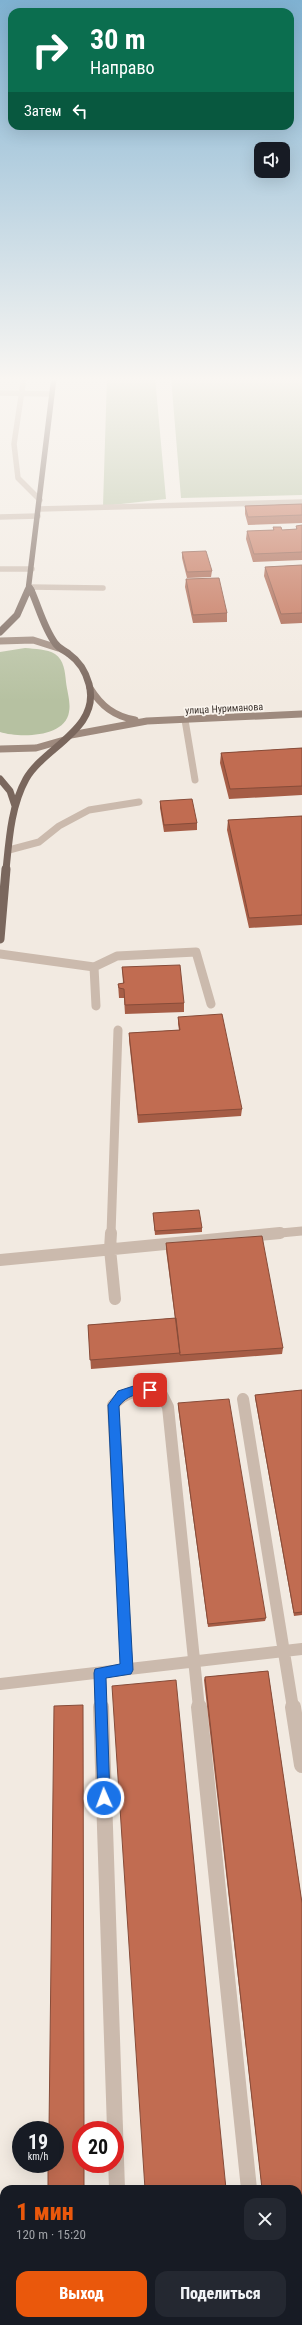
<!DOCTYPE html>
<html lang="ru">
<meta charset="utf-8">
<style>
:root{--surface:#171b24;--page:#242831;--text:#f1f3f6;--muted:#9ea1a6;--accent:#ea580c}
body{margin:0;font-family:"Roboto Condensed",sans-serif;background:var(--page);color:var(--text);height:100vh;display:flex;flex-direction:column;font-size:15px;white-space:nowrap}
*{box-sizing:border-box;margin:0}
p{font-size:13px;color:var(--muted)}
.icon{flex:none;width:22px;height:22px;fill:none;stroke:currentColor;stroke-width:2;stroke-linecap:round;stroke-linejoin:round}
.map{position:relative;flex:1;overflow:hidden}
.panel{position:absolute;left:0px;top:2185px;width:302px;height:140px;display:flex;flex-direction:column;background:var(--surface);border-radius:12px 12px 0 0;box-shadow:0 4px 16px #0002}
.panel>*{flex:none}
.banner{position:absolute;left:8px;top:8px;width:286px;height:122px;border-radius:12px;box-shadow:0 4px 16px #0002;background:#0b6e4f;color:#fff;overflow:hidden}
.tools{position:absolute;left:254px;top:142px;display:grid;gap:8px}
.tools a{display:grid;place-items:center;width:36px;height:36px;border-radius:8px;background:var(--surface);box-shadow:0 4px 16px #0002;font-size:20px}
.speed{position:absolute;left:12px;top:2121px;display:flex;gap:8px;font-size:20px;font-weight:700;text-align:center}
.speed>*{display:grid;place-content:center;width:52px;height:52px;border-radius:50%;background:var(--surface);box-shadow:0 4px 16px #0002;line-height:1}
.speed small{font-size:10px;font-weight:400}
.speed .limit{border:6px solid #d22;background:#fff;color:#111}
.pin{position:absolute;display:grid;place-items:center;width:34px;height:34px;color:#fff;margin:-17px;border-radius:8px;box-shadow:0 2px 6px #0006}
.me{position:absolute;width:44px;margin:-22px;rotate:358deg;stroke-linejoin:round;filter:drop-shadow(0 0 3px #0008)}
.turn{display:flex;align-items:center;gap:14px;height:84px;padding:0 16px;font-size:18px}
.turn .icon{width:52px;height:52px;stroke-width:2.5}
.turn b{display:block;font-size:28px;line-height:34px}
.then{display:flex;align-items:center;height:38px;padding:0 16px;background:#0003;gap:8px;font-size:15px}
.round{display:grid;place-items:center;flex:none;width:42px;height:42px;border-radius:12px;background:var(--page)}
.headline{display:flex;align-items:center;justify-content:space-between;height:68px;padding:0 16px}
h1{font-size:24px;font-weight:800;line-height:30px;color:var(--accent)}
.button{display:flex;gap:8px;margin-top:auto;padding:8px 16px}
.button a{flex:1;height:46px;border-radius:12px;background:var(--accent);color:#fff;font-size:16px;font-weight:800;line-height:46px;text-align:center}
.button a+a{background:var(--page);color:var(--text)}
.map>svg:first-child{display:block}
.green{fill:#b6c1a1}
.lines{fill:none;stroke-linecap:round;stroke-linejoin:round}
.service-far4{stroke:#cbbaad;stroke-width:5.5}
.service-far3{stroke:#cbbaad;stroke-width:7}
.service-far2{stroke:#cbbaad;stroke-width:9}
.service-far1{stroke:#cbbaad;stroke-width:12}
.service{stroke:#cbbaad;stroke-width:16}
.minor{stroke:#cbbaad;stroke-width:5.5}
.secondary{stroke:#9e8a7e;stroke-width:7}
.primary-far2{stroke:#7a675d;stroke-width:5.5}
.primary-far1{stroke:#7a675d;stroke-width:7}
.primary{stroke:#7a675d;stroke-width:9}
.wall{fill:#a65d46}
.building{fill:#c16c51;stroke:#874c39}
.route{fill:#1a73e8;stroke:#114b97}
.labels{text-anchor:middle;stroke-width:3.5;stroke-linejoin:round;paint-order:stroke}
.far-street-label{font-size:10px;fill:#39302b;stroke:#faf4ed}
</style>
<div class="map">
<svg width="302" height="2325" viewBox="0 0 302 2325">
<rect width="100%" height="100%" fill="#f2eae1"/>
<path class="green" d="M 107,377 L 155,377 L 166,499 L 103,506 Z
M 171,377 L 302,377 L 302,495 L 181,498 Z
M 25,648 C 35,649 47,649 55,654 C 64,660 65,672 66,682 C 67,691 71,703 69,712 C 65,738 19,738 0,732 L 0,652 Z"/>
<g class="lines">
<path class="service-far4" d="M 24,377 L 14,444 L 18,478 L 40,500
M 0,393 L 52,394
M 0,517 L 38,516
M 0,569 L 32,569
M 30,587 L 103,588"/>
<path class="service-far3" d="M 185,720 L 195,780
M 9,850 L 39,842 L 59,826 L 89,810 L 139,802"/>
<path class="service-far2" d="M 0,954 L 94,967 L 117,956 L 196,952 L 211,1004
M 94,967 L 96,1006
M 111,1234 L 118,1030
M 270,1234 L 302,1231"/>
<path class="service-far1" d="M 111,1233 L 110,1249 L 115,1299
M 0,1260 L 280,1233
M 243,1399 L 293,1708
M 127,1669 L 113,1405 C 127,1390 140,1389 160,1391 L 168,1407 L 199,1708
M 100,1673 L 101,1708
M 0,1684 L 302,1649"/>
<path class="service" d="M 101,1707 L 117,2189
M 199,1707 L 249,2189
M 293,1707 L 302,1765
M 122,2321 L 122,2325
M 262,2321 L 263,2325"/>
<path class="minor" d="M 39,509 L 302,502"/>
<path class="secondary" d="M 0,641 L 33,640 L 58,648
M 90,688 C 101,706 114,716 135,720
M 71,735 L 147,721 L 302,714
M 0,749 L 36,748 L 64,740"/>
<path class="primary-far2" d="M 30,587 L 32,591
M 28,591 L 54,377"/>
<path class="primary-far1" d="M 0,632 L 17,615 L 28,590
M 0,779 L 10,791 L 15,806
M 6,870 C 9,840 11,806 26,779 C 44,747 101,729 89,684 C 86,673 79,661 69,654 C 64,650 59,649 55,643 C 44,628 39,608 31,590"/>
<path class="primary" d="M 0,939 L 6,869"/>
</g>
<path class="wall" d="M 302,504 L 302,523 L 248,525 L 245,514 L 245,506 Z
M 302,525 L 302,560 L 253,562 L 246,539 L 247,531 L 273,530 L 273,527 L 282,530 L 296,529 L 296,526 Z
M 182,552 L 212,571 L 211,577 L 187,578 L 182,558 Z
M 302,565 L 302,623 L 281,624 L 264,576 L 265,567 Z
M 186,579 L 227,613 L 227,622 L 193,623 L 185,587 Z
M 302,748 L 302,795 L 229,799 L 220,763 L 221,753 Z
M 160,801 L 197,823 L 197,830 L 164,832 L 160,808 Z
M 302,816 L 302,925 L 249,928 L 227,830 L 228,820 Z
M 122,967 L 184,1003 L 184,1012 L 125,1014 L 124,998 L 119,998 L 118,984 L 123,983 Z
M 178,1017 L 242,1109 L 241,1116 L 138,1123 L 129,1040 L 129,1033 L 179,1030 L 178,1024 Z
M 153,1213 L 202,1228 L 202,1232 L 155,1235 Z
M 166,1243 L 283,1348 L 282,1354 L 91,1369 L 88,1325 L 175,1318 L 166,1250 Z
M 302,1390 L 302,1615 L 294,1616 L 255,1398 L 255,1395 Z
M 178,1403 L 266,1618 L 265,1621 L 208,1627 L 178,1407 Z
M 268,1671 L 302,1903 L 302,2325 L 277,2325 L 277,2321 L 298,2321 L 298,2189 L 262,2189 L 204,1680 L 205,1677 Z"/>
<path class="building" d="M 302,504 L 302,515 L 248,517 L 245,506 Z
M 302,525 L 302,552 L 254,554 L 247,531 L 274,530 L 273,527 L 281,527 L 282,530 L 297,529 L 296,526 Z
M 206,551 L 212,571 L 187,572 L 182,552 Z
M 302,565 L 302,613 L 281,614 L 265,567 Z
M 219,578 L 227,613 L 193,615 L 186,579 Z
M 302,748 L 302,786 L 230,789 L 221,753 Z
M 192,799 L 197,823 L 164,825 L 160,801 Z
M 302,816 L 302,915 L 249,918 L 228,820 Z
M 180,965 L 184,1003 L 125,1005 L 124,989 L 119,988 L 118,984 L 124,983 L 122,967 Z
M 222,1014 L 242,1109 L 138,1115 L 129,1033 L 180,1030 L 178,1017 Z
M 199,1210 L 202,1228 L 155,1231 L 153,1213 Z
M 262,1236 L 283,1348 L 180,1355 L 166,1243 Z
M 176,1318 L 180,1353 L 90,1360 L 88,1325 Z
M 302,1390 L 302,1612 L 294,1613 L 255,1395 Z
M 229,1399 L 266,1618 L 208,1624 L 178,1403 Z
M 268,1671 L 302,1903 L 302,2325 L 278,2325 L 277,2321 L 298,2321 L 298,2189 L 262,2189 L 205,1677 Z
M 176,1680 L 226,2189 L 145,2189 L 112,1686 Z
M 83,1705 L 84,2130 L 81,2130 L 81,2164 L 84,2164 L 84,2189 L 48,2189 L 48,2164 L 55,2164 L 55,2130 L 49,2130 L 54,1706 Z
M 46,2321 L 84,2321 L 85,2325 L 46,2325 Z
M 154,2321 L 239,2321 L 239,2325 L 154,2325 Z"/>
<linearGradient id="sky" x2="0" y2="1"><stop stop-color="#7fb1d1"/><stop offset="0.54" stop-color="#f9f6f2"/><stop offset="1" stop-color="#f9f6f2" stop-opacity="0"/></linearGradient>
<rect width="302" height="702" fill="url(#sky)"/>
<path class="route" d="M 140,1384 L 154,1386 L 155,1390 L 150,1394 C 136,1393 127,1396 119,1406 L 133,1670 L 131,1674 L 106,1678 L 110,1798 L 109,1803 L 104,1804 L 99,1803 L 98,1798 L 94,1673 L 95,1669 L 120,1664 L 108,1405 L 118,1391 Z"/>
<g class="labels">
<g class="far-street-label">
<text transform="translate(224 708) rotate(-3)" y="4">улица Нуриманова</text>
</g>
</g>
</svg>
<div class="tools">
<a><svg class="icon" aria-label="sound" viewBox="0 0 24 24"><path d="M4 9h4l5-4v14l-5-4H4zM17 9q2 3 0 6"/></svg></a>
</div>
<div class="speed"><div>19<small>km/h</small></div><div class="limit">20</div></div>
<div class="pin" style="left:150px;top:1390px;background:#d93025"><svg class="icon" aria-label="arrive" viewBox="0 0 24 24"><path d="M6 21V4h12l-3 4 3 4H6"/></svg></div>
<svg class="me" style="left:104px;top:1798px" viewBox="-20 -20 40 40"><circle r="17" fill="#1a73e8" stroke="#fff" stroke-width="3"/><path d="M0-11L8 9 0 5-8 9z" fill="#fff"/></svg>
<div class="banner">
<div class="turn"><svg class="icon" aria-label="right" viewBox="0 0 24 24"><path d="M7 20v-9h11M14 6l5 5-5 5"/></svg><div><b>30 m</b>Направо</div></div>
<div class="then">Затем<svg class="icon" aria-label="left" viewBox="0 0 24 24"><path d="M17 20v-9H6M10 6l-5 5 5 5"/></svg></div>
</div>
<section class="panel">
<div class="headline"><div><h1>1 мин</h1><p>120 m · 15:20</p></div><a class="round"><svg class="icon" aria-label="close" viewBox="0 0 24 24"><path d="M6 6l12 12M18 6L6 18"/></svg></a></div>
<div class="button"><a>Выход</a><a>Поделиться</a></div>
</section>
</div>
